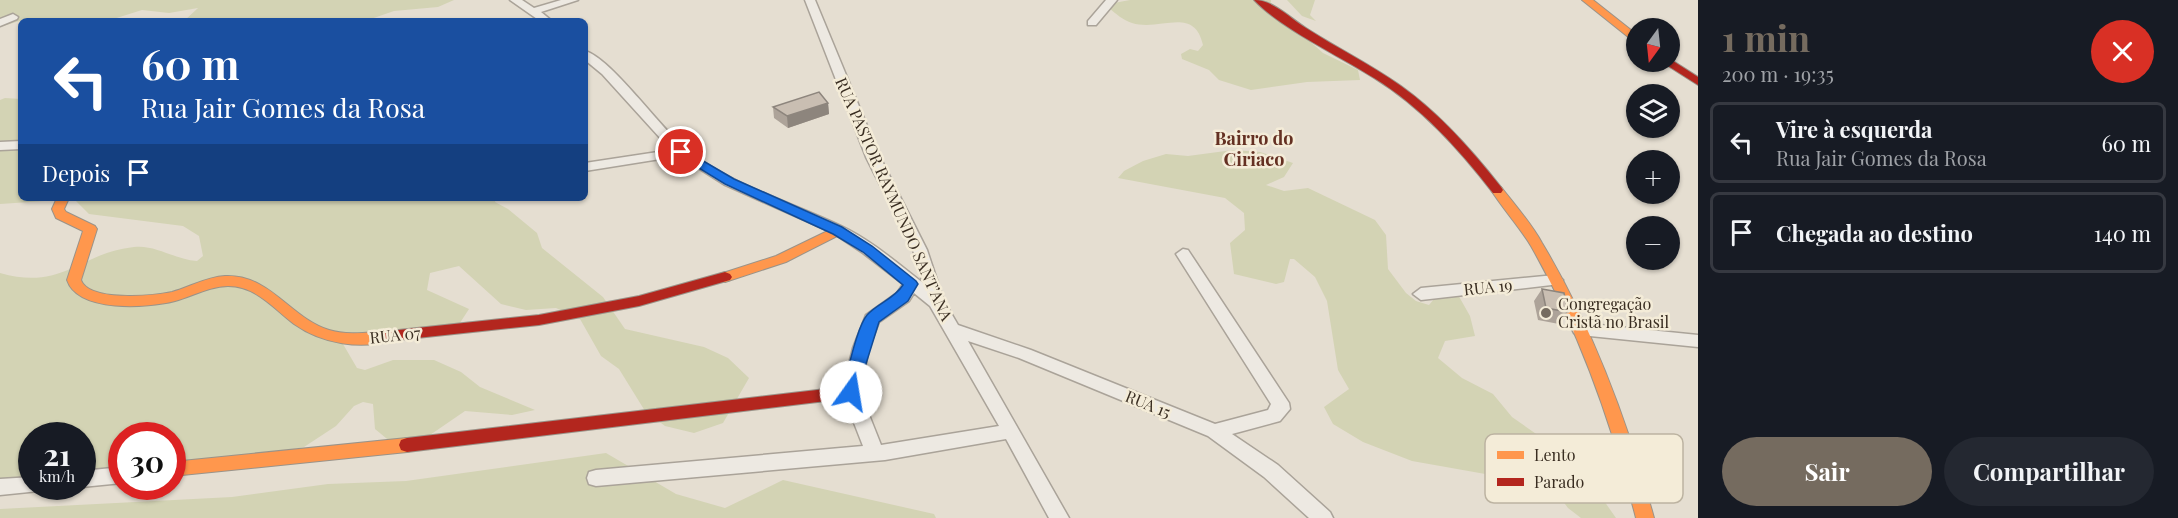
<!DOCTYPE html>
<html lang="pt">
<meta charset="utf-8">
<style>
:root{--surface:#171b24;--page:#242831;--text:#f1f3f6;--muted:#9ea1a6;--line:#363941;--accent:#756b5f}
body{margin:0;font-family:"Playfair Display",serif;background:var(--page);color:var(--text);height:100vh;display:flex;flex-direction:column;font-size:22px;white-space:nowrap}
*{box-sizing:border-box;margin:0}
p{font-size:20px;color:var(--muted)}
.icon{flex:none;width:33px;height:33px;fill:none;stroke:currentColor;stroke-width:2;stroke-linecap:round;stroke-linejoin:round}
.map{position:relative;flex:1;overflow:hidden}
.details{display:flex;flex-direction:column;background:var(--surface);width:480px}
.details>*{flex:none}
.hud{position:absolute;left:18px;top:18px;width:570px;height:183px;border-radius:9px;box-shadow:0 2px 4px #0004;background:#1a4fa0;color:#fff;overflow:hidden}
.needle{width:39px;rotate:195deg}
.buttons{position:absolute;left:1626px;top:18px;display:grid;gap:12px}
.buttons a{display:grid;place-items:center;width:54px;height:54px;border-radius:50%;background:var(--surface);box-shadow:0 2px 4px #0004;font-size:30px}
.speed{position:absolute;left:18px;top:422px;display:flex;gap:12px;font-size:30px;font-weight:700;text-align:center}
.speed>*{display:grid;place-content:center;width:78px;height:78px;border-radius:50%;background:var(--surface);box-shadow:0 2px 4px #0004;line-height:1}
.speed small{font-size:15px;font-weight:400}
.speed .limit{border:9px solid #d22;background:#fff;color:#111}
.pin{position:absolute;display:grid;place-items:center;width:51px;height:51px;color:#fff;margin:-26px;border:3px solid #fff;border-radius:50%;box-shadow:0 2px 6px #0007}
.me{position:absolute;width:66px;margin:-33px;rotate:13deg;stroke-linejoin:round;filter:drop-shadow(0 0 4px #0008)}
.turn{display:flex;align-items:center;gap:21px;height:126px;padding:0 24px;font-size:27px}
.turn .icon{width:78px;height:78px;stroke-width:2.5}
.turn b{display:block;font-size:42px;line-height:51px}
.then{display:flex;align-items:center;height:57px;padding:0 24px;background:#0003;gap:12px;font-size:22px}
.round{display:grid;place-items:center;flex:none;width:63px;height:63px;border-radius:32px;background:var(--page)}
.head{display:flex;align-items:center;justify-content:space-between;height:102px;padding:0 24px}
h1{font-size:36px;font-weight:700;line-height:45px;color:var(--accent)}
.action{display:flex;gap:12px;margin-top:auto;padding:12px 24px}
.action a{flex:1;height:69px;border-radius:36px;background:var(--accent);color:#fff;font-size:24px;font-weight:700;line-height:69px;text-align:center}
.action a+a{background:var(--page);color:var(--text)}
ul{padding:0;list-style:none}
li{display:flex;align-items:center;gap:18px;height:81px;margin:0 12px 9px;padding:0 12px;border:3px solid var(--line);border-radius:9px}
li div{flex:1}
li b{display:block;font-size:22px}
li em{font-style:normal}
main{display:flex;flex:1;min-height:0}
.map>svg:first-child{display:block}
.green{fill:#d3d3b4}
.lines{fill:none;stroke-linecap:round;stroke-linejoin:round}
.street-casing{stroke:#aaa399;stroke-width:3}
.slow-casing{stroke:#9a9389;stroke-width:2}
.jam-casing{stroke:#9a9389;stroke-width:2}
.street{fill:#ede9e2;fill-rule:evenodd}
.slow{fill:#ff974d;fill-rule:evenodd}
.jam{fill:#b3261e;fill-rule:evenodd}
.wall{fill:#ada399}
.shaded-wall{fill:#8d857d}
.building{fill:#c9beb2;stroke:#8d857d;stroke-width:1.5}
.route{fill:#1a73e8;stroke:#114b97;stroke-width:1.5}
.poi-dot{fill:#756b5f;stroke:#f4ecd8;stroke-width:2}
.labels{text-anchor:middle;stroke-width:5;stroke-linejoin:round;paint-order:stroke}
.street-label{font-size:16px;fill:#392d21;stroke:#f4ecd8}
.poi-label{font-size:16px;fill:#392d21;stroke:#f4ecd8;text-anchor:start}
.neighbourhood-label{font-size:18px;font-weight:bold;fill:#643022;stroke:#f4ecd8}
.key{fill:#f4ecd8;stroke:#bcb3a1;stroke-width:1.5}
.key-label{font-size:16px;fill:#392d21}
</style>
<main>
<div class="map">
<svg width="1698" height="518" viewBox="0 0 1698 518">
<rect width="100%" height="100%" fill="#e5ded1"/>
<path class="green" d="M 0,0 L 454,0 L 438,7 L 394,11 L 365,21 L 184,21 L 198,8 L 169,13 L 142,10 L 107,21 L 26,19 L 0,27 Z
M 1130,0 L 1271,0 L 1271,7 L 1323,53 L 1358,70 L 1360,80 L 1307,82 L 1251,90 L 1219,80 L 1209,70 L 1182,59 L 1181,54 L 1190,49 L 1198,51 L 1203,45 C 1194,5 1160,32 1132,23 C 1123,20 1116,14 1109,8 L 1114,3 Z
M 1287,0 L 1315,0 L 1310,15 L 1316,21 L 1302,16 Z
M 5,98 L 21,99 L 21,198 L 496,198 L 495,202 L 508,209 L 537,233 L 542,248 L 603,297 L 625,329 L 704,347 L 728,358 L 749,378 L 723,423 L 694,433 L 665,426 L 645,411 L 619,369 L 601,356 L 580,319 L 556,308 L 526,310 L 501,304 L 459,266 L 430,273 L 427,290 L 469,309 L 456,329 L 343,344 L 357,368 L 365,370 L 393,360 L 434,360 L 461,372 L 480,387 L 535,410 L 512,415 L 465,411 L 430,435 L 392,443 L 375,429 L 373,404 L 363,402 L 354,406 L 336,426 L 304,447 L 173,473 L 172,435 L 122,435 L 121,474 L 83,477 L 82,435 L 32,435 L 31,484 L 0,488 L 0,273 C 63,291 79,253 134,247 C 155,244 176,260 197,261 L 203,256 L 199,236 L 183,226 L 89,214 L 74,199 L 0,204 L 0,100 Z
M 1233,150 L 1260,152 L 1293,163 L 1284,177 L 1266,185 L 1284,191 L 1308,188 L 1375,220 L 1386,235 L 1388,269 L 1406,293 L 1416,301 L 1429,305 L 1440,292 L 1457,293 L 1470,316 L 1475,336 L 1445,341 L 1438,358 L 1462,378 L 1493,394 L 1512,417 L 1542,438 L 1580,456 L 1588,478 L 1616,518 L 1581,518 L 1568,508 L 1556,492 L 1541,484 L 1412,461 L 1363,442 L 1333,424 L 1324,407 L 1349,389 L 1338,370 L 1327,301 L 1315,277 L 1294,259 L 1290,259 L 1284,282 L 1276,284 L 1234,274 L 1230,243 L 1245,230 L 1244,213 L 1225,198 L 1118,178 L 1124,171 L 1143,161 L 1166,154 L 1188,156 Z
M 606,453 L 676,494 L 725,508 L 783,480 L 934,514 L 936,518 L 0,518 L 0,509 L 232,497 L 328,484 L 406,481 Z"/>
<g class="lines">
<g class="street-casing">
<path id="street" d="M 510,0 L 522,0 L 534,8 L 561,0 L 578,0 L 541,12 L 552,21 L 540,21 Z
M 805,0 L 815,0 L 880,157 L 927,250 L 944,301 L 958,325 L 1031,350 L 1215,424 L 1268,410 L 1271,404 L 1176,254 L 1183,249 L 1188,250 L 1289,403 L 1290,409 L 1280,421 L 1232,434 L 1278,465 L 1330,512 L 1333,518 L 1309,518 L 1264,477 L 1208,436 L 1019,358 L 968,341 L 1069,518 L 1049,518 L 1006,439 L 885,460 L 596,486 L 589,484 L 587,478 L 589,472 L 596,470 L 863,446 L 842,392 L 853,348 L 866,315 L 897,293 L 903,284 L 863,253 L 833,233 L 725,185 L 679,156 L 585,171 L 585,163 L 671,150 L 602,74 L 585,60 L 585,51 C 611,58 661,129 686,149 C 726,183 793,203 841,226 C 871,240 897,263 923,283 L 913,250 L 866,157 ZM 914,293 L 930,306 L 999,426 L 881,445 L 860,392 L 869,348 L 879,322 L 909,301 Z
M 1106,0 L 1117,0 L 1096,25 L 1088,25 L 1088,21 Z
M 13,14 L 18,17 L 17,19 L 0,26 L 0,19 Z
M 21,141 L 21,149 L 0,150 L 0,142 Z
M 1555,275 L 1563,280 L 1560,284 L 1421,300 L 1413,294 L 1421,288 Z
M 1580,323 L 1698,335 L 1698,347 L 1580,335 L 1574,333 L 1572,329 L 1574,325 Z
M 122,467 L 122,483 L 82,487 L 79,486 L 82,486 L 82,471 Z
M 32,477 L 32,486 L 41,486 L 39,491 L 0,495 L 0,479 Z"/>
</g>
<g class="slow-casing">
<path id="slow" d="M 1582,0 L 1593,0 L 1636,34 L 1636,41 L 1632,40 Z
M 1497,186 L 1501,187 C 1515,205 1531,223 1542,243 C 1593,328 1628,423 1654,518 L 1636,518 C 1612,424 1579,330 1531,246 C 1519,226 1503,209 1491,190 Z
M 57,198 L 69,198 L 64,209 L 66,212 L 95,226 L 97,229 L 81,280 C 89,302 153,296 172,292 C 190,287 206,277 225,276 C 270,274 290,318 329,330 C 348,336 370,332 389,331 L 394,332 L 396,336 L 394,340 C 361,350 322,344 294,324 C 273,308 256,286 228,286 C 210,286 193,296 175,301 C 148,308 78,313 67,280 L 83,231 L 56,218 L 52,209 Z
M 838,226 L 845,230 L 843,233 L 786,262 L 725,282 L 718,277 L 720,274 L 776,256 Z
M 407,438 L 413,440 L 415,445 L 413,450 L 407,452 L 172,476 L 172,462 Z"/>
</g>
<g class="jam-casing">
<path id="jam" d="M 1254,0 C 1273,0 1290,18 1306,28 C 1337,48 1370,64 1401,86 C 1439,113 1472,150 1501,187 L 1503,190 L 1501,193 L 1493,193 C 1459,149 1421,107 1374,78 C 1338,55 1283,30 1254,0 Z
M 1670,59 L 1698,77 L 1698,85 L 1665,64 L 1664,62 L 1670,62 Z
M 725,272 L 730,274 L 732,277 L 730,280 L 639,306 L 539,325 L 389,341 L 384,340 L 382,336 L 384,332 L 389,331 L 539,315 L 639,296 Z
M 851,386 L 857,388 L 859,392 L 857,396 L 851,398 L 407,452 L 401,450 L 399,445 L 401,440 L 407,438 Z"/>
</g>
<use href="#street" class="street"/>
<use href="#slow" class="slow"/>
<use href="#jam" class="jam"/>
</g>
<path class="wall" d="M 828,103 L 829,114 L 788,128 L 774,118 L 773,107 Z
M 1542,289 L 1568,312 L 1559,324 L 1538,320 L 1534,301 Z"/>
<path class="shaded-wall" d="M 828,103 L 829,114 L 788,128 L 787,116 Z"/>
<path class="building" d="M 819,92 L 828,103 L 787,116 L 773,107 Z
M 1542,289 L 1564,293 L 1568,312 L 1546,308 Z"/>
<path class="route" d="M 681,148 L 734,179 L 842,227 L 872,246 L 916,281 L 918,284 L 908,301 L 879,322 L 856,396 L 845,396 L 843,392 C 847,374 856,328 867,315 C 878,303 894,299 903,285 L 863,252 L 833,234 L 725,184 L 676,154 L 675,152 Z"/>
<circle class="poi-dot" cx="1546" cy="313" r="6"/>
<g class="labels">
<g class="street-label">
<text transform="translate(894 199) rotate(66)" y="6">RUA PASTOR RAYMUNDO SANT’ANA</text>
<text transform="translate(1488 287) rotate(-6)" y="6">RUA 19</text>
<text transform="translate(395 335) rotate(-6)" y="6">RUA 07</text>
<text transform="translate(1148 404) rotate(22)" y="6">RUA 15</text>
</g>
<g class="poi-label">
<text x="1558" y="310">Congregação<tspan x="1558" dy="18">Cristã no Brasil</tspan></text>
</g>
<g class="neighbourhood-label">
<text x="1254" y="145">Bairro do<tspan x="1254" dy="21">Ciriaco</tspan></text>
</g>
</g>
<rect x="1485" y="434" width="198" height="69" rx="9" class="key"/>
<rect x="1497" y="451" width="27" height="8" fill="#ff974d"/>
<rect x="1497" y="478" width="27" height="8" fill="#b3261e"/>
<g class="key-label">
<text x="1534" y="461">Lento</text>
<text x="1534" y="488">Parado</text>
</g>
</svg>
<div class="buttons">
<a><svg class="needle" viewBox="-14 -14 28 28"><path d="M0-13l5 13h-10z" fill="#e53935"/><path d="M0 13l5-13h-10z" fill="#9ea1a6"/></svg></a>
<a><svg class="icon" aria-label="layers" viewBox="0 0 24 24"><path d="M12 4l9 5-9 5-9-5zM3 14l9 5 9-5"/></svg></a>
<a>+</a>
<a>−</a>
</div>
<div class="speed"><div>21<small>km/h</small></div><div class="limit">30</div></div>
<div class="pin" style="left:681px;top:152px;background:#d93025"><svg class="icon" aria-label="arrive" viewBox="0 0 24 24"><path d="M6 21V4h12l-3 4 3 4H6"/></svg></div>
<svg class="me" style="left:851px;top:392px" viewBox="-20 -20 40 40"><circle r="19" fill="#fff"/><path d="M0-13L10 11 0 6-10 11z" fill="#1a73e8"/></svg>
<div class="hud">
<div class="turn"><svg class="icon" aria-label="left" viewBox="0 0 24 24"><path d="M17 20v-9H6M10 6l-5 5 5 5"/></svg><div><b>60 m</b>Rua Jair Gomes da Rosa</div></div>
<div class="then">Depois<svg class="icon" aria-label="arrive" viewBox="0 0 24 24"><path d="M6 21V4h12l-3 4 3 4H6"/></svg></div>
</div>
</div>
<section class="details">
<div class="head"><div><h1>1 min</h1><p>200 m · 19:35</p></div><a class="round" style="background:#d93025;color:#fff"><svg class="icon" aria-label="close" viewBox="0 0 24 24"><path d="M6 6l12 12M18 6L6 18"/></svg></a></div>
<ul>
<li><svg class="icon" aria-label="left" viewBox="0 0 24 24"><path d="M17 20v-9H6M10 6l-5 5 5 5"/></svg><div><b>Vire à esquerda</b><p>Rua Jair Gomes da Rosa</p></div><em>60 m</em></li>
<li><svg class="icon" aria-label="arrive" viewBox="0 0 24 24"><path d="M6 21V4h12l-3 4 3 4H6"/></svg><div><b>Chegada ao destino</b></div><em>140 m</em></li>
</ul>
<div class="action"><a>Sair</a><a>Compartilhar</a></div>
</section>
</main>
